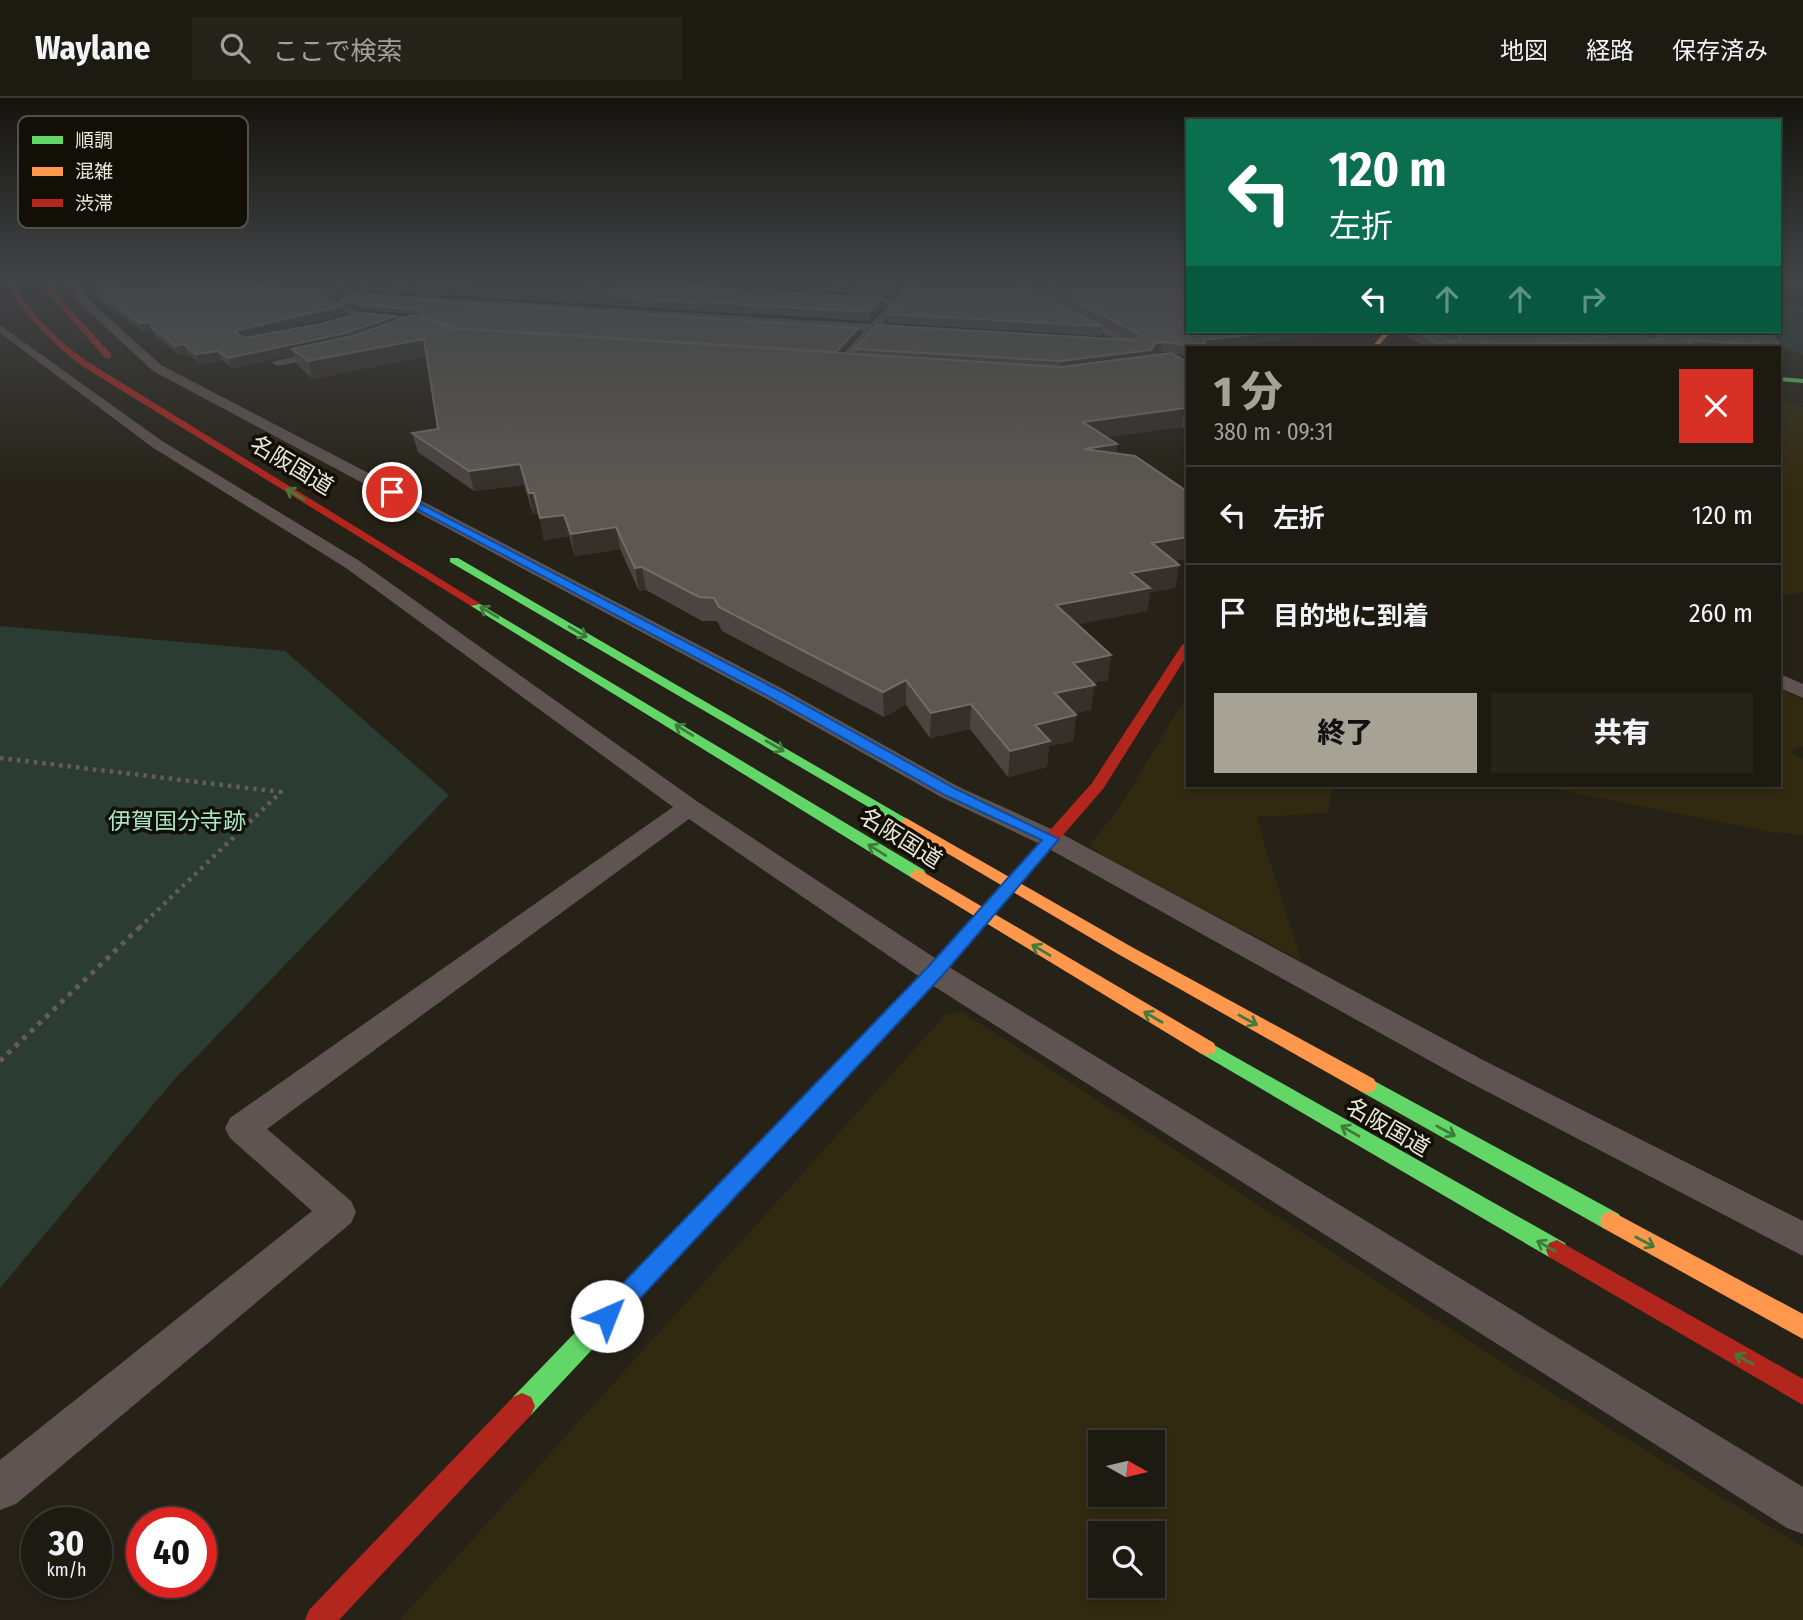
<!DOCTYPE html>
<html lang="ja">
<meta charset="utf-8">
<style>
:root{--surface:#1c1a11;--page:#25231a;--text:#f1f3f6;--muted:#a0a19f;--line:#3a3831;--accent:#a6a296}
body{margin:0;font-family:"Fira Sans Condensed","Noto Sans JP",sans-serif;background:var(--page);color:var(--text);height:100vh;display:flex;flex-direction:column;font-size:26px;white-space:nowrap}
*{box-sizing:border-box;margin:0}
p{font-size:23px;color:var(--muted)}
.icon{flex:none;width:38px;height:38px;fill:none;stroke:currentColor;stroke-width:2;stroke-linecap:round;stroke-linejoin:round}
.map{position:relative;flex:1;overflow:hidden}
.panel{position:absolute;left:1186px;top:248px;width:595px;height:441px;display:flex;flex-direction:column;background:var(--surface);border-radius:0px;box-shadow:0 4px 10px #0003,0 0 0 2px var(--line)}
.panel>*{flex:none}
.guide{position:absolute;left:1186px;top:21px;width:595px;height:214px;border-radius:0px;box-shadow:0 4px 10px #0003,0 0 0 2px var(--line);background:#0b6e4f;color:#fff;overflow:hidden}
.needle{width:46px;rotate:98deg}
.tools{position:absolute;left:1088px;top:1332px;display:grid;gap:14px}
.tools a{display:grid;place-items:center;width:77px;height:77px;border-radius:0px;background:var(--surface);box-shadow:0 4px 10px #0003,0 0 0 2px var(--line);font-size:35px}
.speed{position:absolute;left:21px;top:1409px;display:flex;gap:14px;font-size:35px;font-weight:700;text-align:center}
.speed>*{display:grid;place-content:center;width:91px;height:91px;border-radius:50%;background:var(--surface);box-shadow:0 4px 10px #0003,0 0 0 2px var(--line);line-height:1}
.speed small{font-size:18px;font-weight:400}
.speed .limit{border:10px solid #d22;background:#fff;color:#111}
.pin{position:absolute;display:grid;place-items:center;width:60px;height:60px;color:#fff;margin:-30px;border:4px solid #fff;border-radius:50%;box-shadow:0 2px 7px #0007}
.me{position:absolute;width:77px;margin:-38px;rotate:44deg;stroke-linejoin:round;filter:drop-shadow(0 0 5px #0008)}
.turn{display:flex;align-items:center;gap:24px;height:147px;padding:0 28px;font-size:32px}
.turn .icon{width:91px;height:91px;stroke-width:2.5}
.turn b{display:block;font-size:49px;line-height:60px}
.lanes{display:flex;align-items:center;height:66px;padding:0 28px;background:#0003;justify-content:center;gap:35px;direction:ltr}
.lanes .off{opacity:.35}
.round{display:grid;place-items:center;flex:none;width:74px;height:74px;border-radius:0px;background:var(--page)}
.overview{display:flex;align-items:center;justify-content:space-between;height:119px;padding:0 28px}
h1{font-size:42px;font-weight:800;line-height:52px;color:var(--accent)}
.action{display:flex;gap:14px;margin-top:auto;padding:14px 28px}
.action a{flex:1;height:80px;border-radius:0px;background:var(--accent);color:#111;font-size:28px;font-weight:800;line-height:80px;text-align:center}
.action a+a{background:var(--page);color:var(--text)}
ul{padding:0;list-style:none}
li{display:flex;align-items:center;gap:21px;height:98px;padding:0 28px;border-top:2px solid var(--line)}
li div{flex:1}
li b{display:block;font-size:26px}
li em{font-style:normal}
header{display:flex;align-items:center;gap:42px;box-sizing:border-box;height:98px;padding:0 35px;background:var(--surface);border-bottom:2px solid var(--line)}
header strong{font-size:33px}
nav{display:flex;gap:38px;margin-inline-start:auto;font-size:24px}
.search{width:490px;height:63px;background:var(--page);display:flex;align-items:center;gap:18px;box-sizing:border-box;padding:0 24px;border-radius:0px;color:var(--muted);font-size:26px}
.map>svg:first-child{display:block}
.built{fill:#322a10;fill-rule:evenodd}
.green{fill:#2b3d32}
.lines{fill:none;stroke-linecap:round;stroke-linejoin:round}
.path-far1{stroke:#635c57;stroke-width:4.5;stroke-dasharray:3.5 5;stroke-linecap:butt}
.path{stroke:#635c57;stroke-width:5;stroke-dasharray:4.5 6;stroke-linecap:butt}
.street{fill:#5f5451;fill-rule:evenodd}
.fast{fill:#63d668;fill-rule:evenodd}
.slow{fill:#ff974d;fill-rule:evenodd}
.jam{fill:#b3261e;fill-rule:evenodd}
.wall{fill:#4b4541;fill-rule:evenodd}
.shaded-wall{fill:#35302a}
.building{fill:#5c5752;stroke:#736d67;stroke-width:2}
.oneway{stroke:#3f7c3c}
.route{fill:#1a73e8;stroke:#114b97;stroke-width:2}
.labels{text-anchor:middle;stroke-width:7;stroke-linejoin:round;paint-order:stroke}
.street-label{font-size:23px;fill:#ebe7da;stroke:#120f06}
.park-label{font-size:23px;fill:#a5e6c5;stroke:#120f06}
.key{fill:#120f06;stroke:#535046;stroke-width:2}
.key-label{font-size:19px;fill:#ebe7da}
</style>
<header>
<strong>Waylane</strong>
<div class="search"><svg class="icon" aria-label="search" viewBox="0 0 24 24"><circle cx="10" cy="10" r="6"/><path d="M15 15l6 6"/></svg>ここで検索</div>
<nav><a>地図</a><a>経路</a><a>保存済み</a></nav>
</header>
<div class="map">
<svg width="1803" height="1522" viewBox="0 0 1803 1522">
<rect width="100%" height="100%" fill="#262217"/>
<path class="built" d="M 1780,302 L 1803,309 L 1803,494 L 1780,498 Z
M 1780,590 L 1803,603 L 1803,648 L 1790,654 L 1803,662 L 1803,737 L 1772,734 L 1540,688 L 1780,688 Z
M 1188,604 L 1188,688 L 1334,688 L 1327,715 L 1256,719 L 1301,862 L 1110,763 L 1089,747 L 1118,712 L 1180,609 Z
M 962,914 L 1484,1253 L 1803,1449 L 1803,1522 L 400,1522 L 946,916 ZM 1153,1344 L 1153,1396 L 1101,1396 L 1101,1344 ZM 1153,1435 L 1153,1488 L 1101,1488 L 1101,1435 Z"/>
<path class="green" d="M 1780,203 L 1803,207 L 1803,257 L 1778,247 L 1759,233 L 1780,233 Z
M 0,528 L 285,553 L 449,697 L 172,984 L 0,1190 Z"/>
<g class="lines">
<path class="path-far1" d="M 0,660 L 281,694 L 139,830"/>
<path class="path" d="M 0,963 L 141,828"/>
<path class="street" d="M 65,181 L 75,181 L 88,201 L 161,267 L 783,591 L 959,689 L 1060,735 L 1483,962 L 1803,1123 L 1803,1158 L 1461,980 L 1042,747 L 941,699 L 767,601 L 153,273 L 80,205 Z
M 380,181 L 394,181 L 363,195 L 870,226 L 889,207 L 847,204 L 843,203 L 843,199 L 894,201 L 913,181 L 923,181 L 882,227 L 909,229 L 913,230 L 913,234 L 876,233 L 840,270 L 834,266 L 864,233 L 354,200 L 344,207 L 363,215 L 417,219 L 420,224 L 437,231 L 439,233 L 433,236 L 412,228 L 409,224 L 361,221 L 331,208 L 351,193 Z
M 1001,181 L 1014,181 L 1167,261 L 1157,264 Z
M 0,227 L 162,343 L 358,462 L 698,704 L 944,866 L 1803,1389 L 1803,1436 L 1787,1430 L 924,882 L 689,721 L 267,1031 L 351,1103 L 356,1114 L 351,1125 L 16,1406 L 0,1412 L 0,1362 L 312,1113 L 230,1040 L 225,1030 L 230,1020 L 673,709 L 346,470 L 152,349 L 0,235 Z
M 331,250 L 335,251 L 335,257 L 277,268 L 271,264 Z
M 1780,576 L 1803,586 L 1803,600 L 1780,590 Z"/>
<path class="fast" d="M 1780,279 L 1803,281 L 1803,285 L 1780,283 Z
M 450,460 L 458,460 L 914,725 L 911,728 L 901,728 L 450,464 Z
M 475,503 L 924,772 L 926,776 L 918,781 L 912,780 L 471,508 L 469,506 Z
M 1207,943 L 1565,1145 L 1568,1152 L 1565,1159 L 1557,1162 L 1549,1159 L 1200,955 L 1198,950 L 1200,945 Z
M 1367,979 L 1619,1116 L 1622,1123 L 1619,1130 L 1611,1133 L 1603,1130 L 1360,993 L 1357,987 L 1360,981 Z
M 706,1104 L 714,1107 L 717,1114 L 714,1121 L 531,1317 L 522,1321 L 513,1317 L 509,1308 L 513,1299 L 698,1107 Z"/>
<path class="slow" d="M 1385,233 L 1391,233 L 1377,250 L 1371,250 Z
M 906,720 L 1130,848 L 1374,981 L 1377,987 L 1374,993 L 1367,995 L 1360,993 L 1118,856 L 901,728 L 898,725 Z
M 918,771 L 1214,945 L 1216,950 L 1214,955 L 1207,957 L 1200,955 L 912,780 L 910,776 Z
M 935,867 L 941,868 L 944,873 L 941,878 L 714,1121 L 706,1124 L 698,1121 L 695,1114 L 698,1107 L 929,868 Z
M 1611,1113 L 1803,1216 L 1803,1241 L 1603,1130 L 1600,1123 L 1603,1116 Z"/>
<path class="jam" d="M 5,181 L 11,181 C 29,216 56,241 88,264 L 481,506 L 471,508 L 82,268 C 50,243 24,218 5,181 Z
M 44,181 L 50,181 L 55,195 L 111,256 L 111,260 L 105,260 L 50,197 Z
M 1188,543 L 1188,556 L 1103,691 L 941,878 L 929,878 L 926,873 L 929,868 L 1092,685 L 1182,547 Z
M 1557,1142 L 1803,1281 L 1803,1307 L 1549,1159 L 1546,1152 L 1549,1145 Z
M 522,1295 L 531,1299 L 535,1308 L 531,1317 L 339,1522 L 305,1522 L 309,1512 L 513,1299 Z"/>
</g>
<path class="wall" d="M 90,181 L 373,181 L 350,191 L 332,204 L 341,208 L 343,217 L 254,238 L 395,218 L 397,222 L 420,220 L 417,216 L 364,212 L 349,206 L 348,201 L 858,230 L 858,235 L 840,255 L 855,256 L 855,251 L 1130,242 L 1019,181 L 1188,181 L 1188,233 L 1364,233 L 1212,250 L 1188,250 L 1188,256 L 1184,257 L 1161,253 L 1153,255 L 1152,258 L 1188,264 L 1188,332 L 1182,329 L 1107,339 L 1117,346 L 1116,356 L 1188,394 L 1188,460 L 1174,463 L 1179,467 L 1175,490 L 1150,494 L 1147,513 L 1077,526 L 1108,582 L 1093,585 L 1091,612 L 1074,615 L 1076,617 L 1073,643 L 1049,648 L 1047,669 L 1008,679 L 970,631 L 930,640 L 906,607 L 884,619 L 722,533 L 717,523 L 702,523 L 646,492 L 639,493 L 620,451 L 575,458 L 569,438 L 544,442 L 539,416 L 533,416 L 524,387 L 474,393 L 418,354 L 412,335 L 438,331 L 427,258 L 313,281 L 298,268 L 294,257 L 232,270 L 222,262 L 200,266 L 188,256 L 180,257 L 155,238 L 153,233 L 144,234 L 100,202 L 96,193 L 104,189 L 93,189 ZM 183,186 L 269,186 L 266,189 Z
M 611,181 L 909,181 L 893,198 Z
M 580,182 L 883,209 L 869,223 L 374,193 L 371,185 Z
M 887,216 L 1102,228 L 1101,238 L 888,225 Z
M 1398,233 L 1592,233 L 1597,239 L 1593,233 L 1769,233 L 1780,248 L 1778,250 L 1427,250 Z"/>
<path class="shaded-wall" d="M 90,181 L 121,181 L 124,188 L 93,189 Z
M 165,181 L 169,181 L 171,186 L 161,186 Z
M 350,181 L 373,181 L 350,191 L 329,206 L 327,202 L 327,197 Z
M 901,181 L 909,181 L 893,198 L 893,190 Z
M 1803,186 L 1803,194 L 1780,196 L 1780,188 Z
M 883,200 L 883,209 L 869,223 L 869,214 Z
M 341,208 L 343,217 L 241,241 L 236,235 L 238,232 Z
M 395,218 L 398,227 L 349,244 L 292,251 L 294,257 L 232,270 L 228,260 Z
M 152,224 L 151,229 L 153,233 L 144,234 L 140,225 Z
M 858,230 L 858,235 L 836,259 L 836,254 Z
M 1284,233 L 1364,233 L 1212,250 L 1188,250 L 1188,256 L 1184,257 L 1186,247 L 1204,242 Z
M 424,241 L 429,258 L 313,281 L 308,263 Z
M 1162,244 L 1161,253 L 1153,255 L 1150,261 L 1060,273 L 1061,263 Z
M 184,246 L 188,256 L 180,257 L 176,248 Z
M 218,253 L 222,262 L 200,266 L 196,256 Z
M 1185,310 L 1182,329 L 1081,343 L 1083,324 Z
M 1117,346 L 1115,366 L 1084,351 Z
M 520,366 L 524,387 L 474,393 L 469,373 Z
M 529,395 L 534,395 L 539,416 L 533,416 Z
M 564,417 L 569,438 L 544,442 L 540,420 Z
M 616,429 L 620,451 L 575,458 L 571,436 Z
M 1188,439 L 1188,460 L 1148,468 L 1152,445 Z
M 1179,467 L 1175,490 L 1150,494 L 1147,513 L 1054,531 L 1056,507 L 1131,475 Z
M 642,469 L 646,492 L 639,493 L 635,470 Z
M 1111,557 L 1108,582 L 1070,590 L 1073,565 Z
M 906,582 L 906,607 L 884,619 L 883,594 Z
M 1095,587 L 1091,612 L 1052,620 L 1055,595 Z
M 971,606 L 970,631 L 930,640 L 931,615 Z
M 1076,617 L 1073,643 L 1049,648 L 1047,669 L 1008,679 L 1010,653 L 1035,627 Z"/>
<path class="building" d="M 118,181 L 165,181 L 161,186 L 266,189 L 274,183 L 271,181 L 350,181 L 327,197 L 327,202 L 341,208 L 238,232 L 236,235 L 245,240 L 321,226 L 360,215 L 395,218 L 346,235 L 228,260 L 218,253 L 196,256 L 184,246 L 176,248 L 151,229 L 152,224 L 140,225 L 96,193 Z
M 378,181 L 579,181 L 580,182 L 883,200 L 869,214 L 371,185 Z
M 748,181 L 901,181 L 893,190 Z
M 919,181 L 1014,181 L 1102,228 L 887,216 Z
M 1035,181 L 1188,181 L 1188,233 L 1284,233 L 1204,242 L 1205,245 L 1186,247 L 1162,244 L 1154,246 L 1151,252 L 1061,263 L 855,251 L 877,227 L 1132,242 L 1141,237 Z
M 1780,181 L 1803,181 L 1803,186 L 1780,188 Z
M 353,198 L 858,230 L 836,254 L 455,230 L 420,217 L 416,211 L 362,207 L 348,201 Z
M 412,217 L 450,230 L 1061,269 L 1171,255 L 1188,264 L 1188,312 L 1185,310 L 1083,324 L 1117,346 L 1084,351 L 1135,358 L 1188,394 L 1188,439 L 1152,445 L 1179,467 L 1131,475 L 1150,490 L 1056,507 L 1111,557 L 1073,565 L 1095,587 L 1055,595 L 1076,617 L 1035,627 L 1050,643 L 1010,653 L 971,606 L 931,615 L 906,582 L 883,594 L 719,509 L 714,500 L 699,499 L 642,469 L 635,470 L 616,429 L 571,436 L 564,417 L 540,420 L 534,395 L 529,395 L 520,366 L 469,373 L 412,335 L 438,331 L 424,241 L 308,263 L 292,251 L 353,238 Z
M 1417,233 L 1433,233 L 1450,243 L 1460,242 L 1459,238 L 1449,233 L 1592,233 L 1597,239 L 1604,239 L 1605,236 L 1603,233 L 1636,233 L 1650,243 L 1662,240 L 1651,233 L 1769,233 L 1780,248 L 1687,242 L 1697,249 L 1573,245 L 1440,247 Z"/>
<defs><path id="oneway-shaft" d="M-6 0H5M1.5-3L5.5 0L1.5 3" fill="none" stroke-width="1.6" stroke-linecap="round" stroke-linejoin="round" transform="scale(1.75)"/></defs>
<g class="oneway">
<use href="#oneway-shaft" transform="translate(295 396) rotate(-149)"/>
<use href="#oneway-shaft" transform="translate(489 514) rotate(-149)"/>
<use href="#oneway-shaft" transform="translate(578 534) rotate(30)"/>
<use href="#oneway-shaft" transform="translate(684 632) rotate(-148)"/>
<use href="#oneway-shaft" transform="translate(775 648) rotate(30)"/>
<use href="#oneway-shaft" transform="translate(877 752) rotate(-148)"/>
<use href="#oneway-shaft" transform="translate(1041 852) rotate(-149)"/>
<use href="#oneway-shaft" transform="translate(1153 919) rotate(-150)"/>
<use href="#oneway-shaft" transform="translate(1248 922) rotate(29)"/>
<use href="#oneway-shaft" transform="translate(1350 1033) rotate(-150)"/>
<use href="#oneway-shaft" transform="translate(1446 1033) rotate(29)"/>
<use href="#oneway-shaft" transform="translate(1645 1144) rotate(28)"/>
<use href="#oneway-shaft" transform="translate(1546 1148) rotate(-150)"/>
<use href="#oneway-shaft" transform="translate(1744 1261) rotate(-150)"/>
</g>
<linearGradient id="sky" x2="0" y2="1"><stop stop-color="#15130d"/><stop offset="0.46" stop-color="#414447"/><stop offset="1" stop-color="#414447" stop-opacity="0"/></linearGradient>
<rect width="1803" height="394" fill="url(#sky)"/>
<path class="route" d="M 392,391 L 780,593 L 956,691 L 1059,741 L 941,879 L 616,1226 L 607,1230 L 599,1226 L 595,1218 L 599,1210 L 928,869 L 1042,742 L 945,697 L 770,599 L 389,396 Z"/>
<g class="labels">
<g class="street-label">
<text transform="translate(292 367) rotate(31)" y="8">名阪国道</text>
<text transform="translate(901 740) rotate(32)" y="8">名阪国道</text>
<text transform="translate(1388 1029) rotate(30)" y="8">名阪国道</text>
</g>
<g class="park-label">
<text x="177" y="731">伊賀国分寺跡</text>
</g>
</g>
<rect x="18" y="18" width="230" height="112" rx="10" class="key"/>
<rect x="32" y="38" width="31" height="8" fill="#63d668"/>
<rect x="32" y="69" width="31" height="9" fill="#ff974d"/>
<rect x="32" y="101" width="31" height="8" fill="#b3261e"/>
<g class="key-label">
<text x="75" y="49">順調</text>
<text x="75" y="80">混雑</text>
<text x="75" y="112">渋滞</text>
</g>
</svg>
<div class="tools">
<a><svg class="needle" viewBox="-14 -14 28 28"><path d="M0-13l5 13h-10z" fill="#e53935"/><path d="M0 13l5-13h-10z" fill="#a0a19f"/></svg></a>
<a><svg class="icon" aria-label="search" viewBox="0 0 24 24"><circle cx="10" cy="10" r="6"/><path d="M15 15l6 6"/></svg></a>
</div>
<div class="speed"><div>30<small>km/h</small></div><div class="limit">40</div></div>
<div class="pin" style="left:392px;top:394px;background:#d93025"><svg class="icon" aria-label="arrive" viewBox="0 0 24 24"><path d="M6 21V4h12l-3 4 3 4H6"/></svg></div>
<svg class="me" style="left:607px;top:1218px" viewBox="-20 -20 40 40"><circle r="19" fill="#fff"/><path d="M0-13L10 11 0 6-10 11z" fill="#1a73e8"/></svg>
<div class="guide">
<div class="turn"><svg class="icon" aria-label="left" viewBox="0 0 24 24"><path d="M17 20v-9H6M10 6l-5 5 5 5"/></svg><div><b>120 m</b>左折</div></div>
<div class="lanes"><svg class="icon" aria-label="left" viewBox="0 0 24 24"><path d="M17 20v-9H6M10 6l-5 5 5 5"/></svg><svg class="icon off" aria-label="ahead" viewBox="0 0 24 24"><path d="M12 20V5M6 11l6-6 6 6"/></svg><svg class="icon off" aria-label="ahead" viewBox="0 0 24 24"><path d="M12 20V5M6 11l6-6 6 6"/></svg><svg class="icon off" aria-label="right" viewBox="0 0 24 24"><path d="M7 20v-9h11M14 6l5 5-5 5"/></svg></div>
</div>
<section class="panel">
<div class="overview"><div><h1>1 分</h1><p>380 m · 09:31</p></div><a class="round" style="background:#d93025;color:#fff"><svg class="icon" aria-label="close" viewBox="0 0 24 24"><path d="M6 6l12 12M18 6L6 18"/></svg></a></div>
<ul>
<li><svg class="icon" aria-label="left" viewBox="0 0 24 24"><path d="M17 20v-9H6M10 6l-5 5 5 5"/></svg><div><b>左折</b></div><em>120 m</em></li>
<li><svg class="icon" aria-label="arrive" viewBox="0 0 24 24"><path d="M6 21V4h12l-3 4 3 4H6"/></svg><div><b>目的地に到着</b></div><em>260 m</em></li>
</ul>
<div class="action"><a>終了</a><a>共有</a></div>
</section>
</div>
